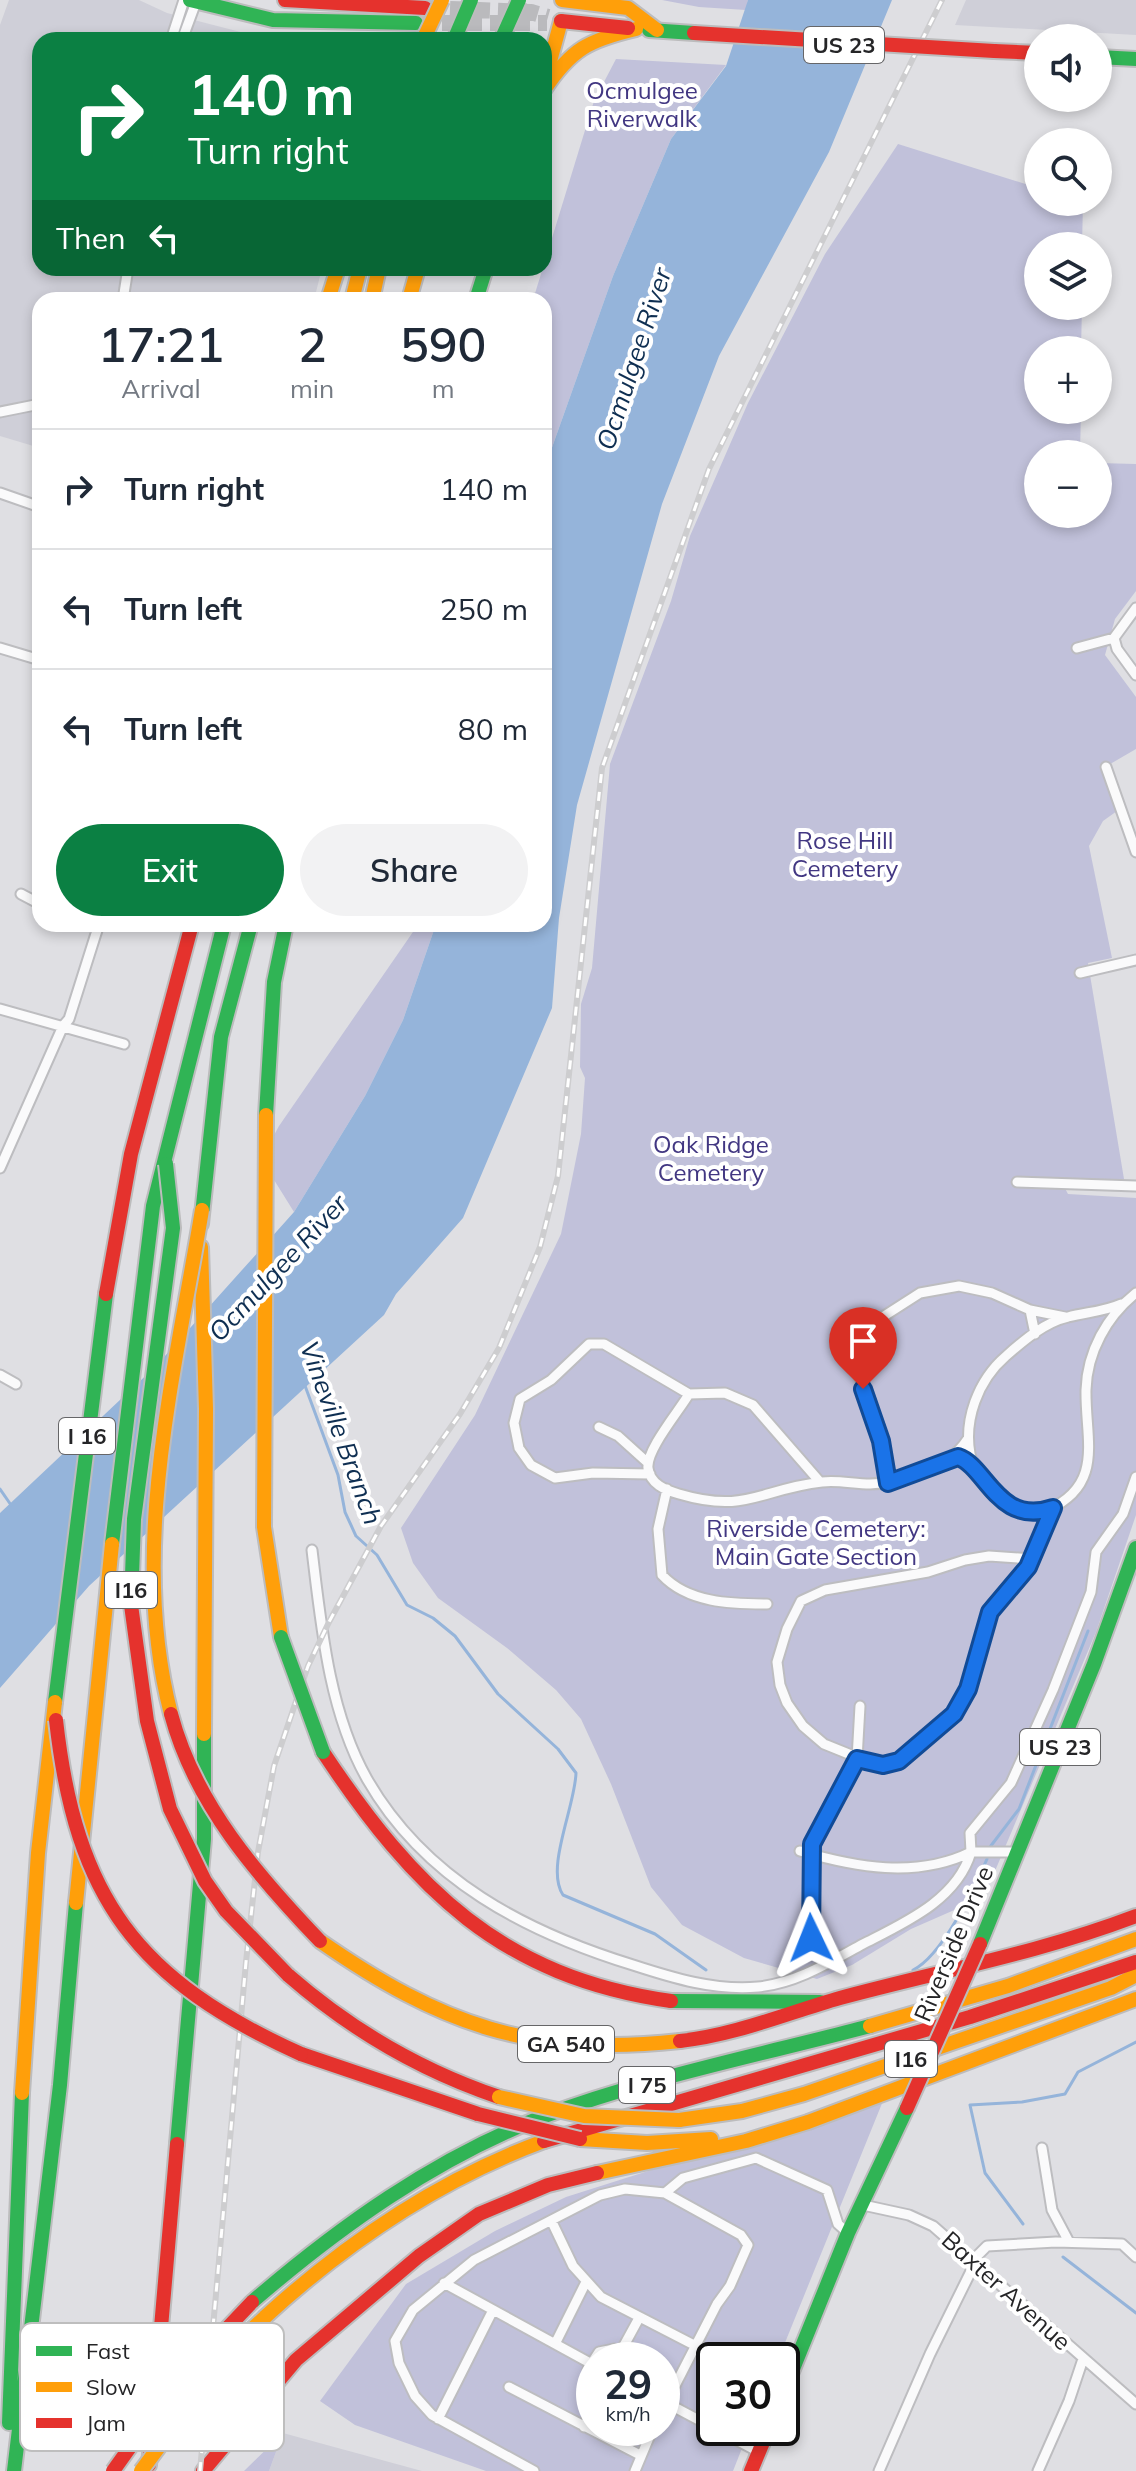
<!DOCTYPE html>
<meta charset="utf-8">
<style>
:root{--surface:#fff;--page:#f2f2f3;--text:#1f2937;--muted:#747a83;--line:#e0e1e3;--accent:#0b8043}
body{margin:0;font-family:Mulish,sans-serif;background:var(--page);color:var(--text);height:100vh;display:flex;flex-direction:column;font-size:30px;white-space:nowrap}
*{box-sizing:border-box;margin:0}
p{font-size:26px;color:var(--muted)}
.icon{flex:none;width:44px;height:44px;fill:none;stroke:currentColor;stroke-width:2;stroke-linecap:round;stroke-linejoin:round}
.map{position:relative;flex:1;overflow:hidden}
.sheet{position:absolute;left:32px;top:292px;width:520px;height:640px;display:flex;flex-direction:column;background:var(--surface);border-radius:24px;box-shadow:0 4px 12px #0003}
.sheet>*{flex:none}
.banner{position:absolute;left:32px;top:32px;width:520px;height:244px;border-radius:24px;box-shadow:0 4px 12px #0003;background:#0b8043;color:#fff;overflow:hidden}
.controls{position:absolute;left:1024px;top:24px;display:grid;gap:16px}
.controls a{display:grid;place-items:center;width:88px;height:88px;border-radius:50%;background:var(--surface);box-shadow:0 4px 12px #0003;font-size:40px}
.speed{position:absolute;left:576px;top:2342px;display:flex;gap:16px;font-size:40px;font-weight:700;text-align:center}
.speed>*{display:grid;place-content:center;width:104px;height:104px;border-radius:50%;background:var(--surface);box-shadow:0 4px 12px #0003;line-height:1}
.speed small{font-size:20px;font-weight:400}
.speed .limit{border:4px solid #111;border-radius:12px;background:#fff;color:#111}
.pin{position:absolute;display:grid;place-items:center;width:68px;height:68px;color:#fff;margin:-82px -34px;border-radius:50% 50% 50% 0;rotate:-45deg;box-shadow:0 0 8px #0007}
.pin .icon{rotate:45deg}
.me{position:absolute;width:88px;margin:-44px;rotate:358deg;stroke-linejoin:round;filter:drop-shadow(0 0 6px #0008)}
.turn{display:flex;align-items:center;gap:28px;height:168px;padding:0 24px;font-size:36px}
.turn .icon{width:104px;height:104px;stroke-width:2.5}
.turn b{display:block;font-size:56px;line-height:68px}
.then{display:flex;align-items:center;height:76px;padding:0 24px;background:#0003;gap:16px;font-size:30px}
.eta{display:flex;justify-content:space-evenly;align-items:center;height:136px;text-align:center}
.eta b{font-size:48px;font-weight:600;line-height:56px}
.button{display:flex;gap:16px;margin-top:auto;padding:16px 24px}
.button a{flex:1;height:92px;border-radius:48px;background:var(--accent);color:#fff;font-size:32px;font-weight:600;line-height:92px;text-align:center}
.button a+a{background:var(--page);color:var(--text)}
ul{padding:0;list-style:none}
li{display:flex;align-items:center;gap:24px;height:120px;padding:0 24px;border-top:2px solid var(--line)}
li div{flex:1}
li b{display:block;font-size:30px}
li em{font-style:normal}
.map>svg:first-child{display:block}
.built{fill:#cfcfd8}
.green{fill:#c1c1da;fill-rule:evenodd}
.water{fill:#95b4da}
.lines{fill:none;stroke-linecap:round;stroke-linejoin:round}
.stream{stroke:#95b4da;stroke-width:3}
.highway-tunnel{stroke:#bababd;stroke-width:16;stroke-dasharray:16 8;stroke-linecap:butt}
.street-casing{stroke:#bdbdc0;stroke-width:13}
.fast-casing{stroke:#bcbcbd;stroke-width:18}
.slow-casing{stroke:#bcbcbd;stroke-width:18}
.jam-casing{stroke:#bcbcbd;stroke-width:18}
.street{stroke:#fafafb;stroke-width:9}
.fast{stroke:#30b455;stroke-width:14}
.slow{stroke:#ff9f0a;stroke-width:14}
.jam{stroke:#e5322d;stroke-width:14}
.rail-casing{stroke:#cdcdcf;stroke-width:6}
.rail{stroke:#fff;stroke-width:3;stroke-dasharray:9;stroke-linecap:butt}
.fast-bridge-casing{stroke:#bcbcbd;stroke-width:18;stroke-linecap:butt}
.slow-bridge-casing{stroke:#bcbcbd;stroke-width:18;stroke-linecap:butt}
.jam-bridge-casing{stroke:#bcbcbd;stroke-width:18;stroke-linecap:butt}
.fast-bridge{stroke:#30b455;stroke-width:14}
.slow-bridge{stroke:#ff9f0a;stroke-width:14}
.jam-bridge{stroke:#e5322d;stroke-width:14}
.route-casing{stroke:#114b97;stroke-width:20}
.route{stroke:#1a73e8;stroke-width:14}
.labels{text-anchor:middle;stroke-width:8;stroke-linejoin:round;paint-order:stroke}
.shield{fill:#fff;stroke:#666668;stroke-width:2}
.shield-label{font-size:22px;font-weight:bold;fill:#252527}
.park-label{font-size:24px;fill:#423782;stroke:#fff}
.street-label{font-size:24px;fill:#252527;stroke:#fff}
.water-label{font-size:26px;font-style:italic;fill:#0f2f52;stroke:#fff}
.key{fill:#fff;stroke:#bebebe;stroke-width:2}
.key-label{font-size:22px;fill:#252527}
</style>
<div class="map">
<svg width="1136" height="2471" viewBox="0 0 1136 2471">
<rect width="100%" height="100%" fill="#dfdfe3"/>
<path class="built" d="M 9,0 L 139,0 L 167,13 L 271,40 L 40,40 L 40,268 L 322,268 L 314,300 L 40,300 L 40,448 L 0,436 L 0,25 Z
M 966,0 L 1136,0 L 1136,35 L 955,25 Z
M 283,2433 L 422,2471 L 269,2471 Z"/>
<path class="green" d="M 662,0 L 748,0 L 746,10 L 699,7 Z
M 616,59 L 726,65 L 671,139 L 613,276 L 544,470 L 544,300 L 533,300 L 594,101 Z
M 898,144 L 1038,188 L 1038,202 L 1083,203 L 1082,246 L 1038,246 L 1038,306 L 1082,306 L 1081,350 L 1038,350 L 1038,410 L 1081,410 L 1080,454 L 1038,454 L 1038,514 L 1098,514 L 1098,463 L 1136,464 L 1136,591 L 1115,619 L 1105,655 L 1136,697 L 1136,749 L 1105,767 L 1117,811 L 1103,821 L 1089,846 L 1112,958 L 1088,963 L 1124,1179 L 1060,1179 L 1068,1194 L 1136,1198 L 1136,1515 L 1096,1632 L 984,1897 L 911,1929 L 852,1965 L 817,1979 L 744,1958 L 682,1925 L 651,1887 L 611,1784 L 581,1719 L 556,1690 L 507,1648 L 438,1598 L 413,1563 L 401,1528 L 475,1415 L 561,1234 L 581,1134 L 585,1078 L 580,1067 L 581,1004 L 592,968 L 610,764 L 671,601 L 690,536 L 748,403 L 825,254 Z
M 415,924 L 436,924 L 403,1020 L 365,1096 L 294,1212 L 261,1159 L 279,1126 L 415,929 Z
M 885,2096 L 778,2360 L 714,2360 L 714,2428 L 750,2428 L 733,2471 L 486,2471 L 355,2425 L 320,2401 L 406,2284 L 495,2231 L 566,2197 ZM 594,2360 L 662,2360 L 662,2428 L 594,2428 Z
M 283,2433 L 269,2471 L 244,2471 Z"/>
<path class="water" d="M 748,0 L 892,0 L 829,152 L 719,356 L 662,504 L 577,805 L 559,918 L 552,1008 L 463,1218 L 396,1294 L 384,1315 L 89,1586 L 0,1688 L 0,1513 L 156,1366 L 294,1212 L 365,1096 L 403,1020 L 436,924 L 544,924 L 544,470 L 613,276 L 671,139 L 726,66 Z"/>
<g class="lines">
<path class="stream" d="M 304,1383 L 338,1475 L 345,1512 L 356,1536 L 377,1555 L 407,1605 L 433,1618 L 455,1636 L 498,1694 L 558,1749 L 576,1773 C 575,1807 545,1868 563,1895 L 655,1934 L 706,1970
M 0,1489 L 11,1505
M 990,1847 L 1019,1809 L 1088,1631
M 913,1970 C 942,1956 974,1889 987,1859
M 1023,2224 L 985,2173 L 970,2105 L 1022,2102 L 1065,2094 L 1078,2072 L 1136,2042
M 1063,2257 L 1136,2313"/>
<path class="highway-tunnel" d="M 426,8 L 531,12 L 548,17
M 418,23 L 547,23"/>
<g class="street-casing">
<path id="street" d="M 171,40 L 184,0
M 182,40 L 196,2
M 123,300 L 128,268
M 0,412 L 40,404
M 0,493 L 40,507
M 1136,608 L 1114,638 L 1117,649 L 1136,675
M 0,648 L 40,660
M 1077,648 L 1114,638
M 1106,767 L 1136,852
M 21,894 L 40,904
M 84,924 L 98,928
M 1080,973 L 1136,960
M 0,1009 L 124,1044
M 0,1168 L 63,1026 L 69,1019 L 99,924
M 1017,1182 L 1136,1186
M 1121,1304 C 1103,1312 1086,1312 1068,1317 C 1045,1322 1023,1341 1006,1356 C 948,1406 954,1515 1048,1510 C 1105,1484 1085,1439 1086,1390 C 1087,1352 1107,1316 1136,1293
M 1030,1310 L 1035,1334
M 0,1375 L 16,1384
M 689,1394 C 679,1411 646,1450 648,1468 C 650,1484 665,1490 679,1494 C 747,1514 760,1489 822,1482 C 838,1480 854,1484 870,1484 C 903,1483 949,1468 967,1440
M 599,1427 L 618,1436 L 648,1463
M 650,1474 L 593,1473 L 555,1478 L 531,1465 L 519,1448 L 514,1423 L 520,1399 L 551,1380 L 589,1344 L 604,1344 L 689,1394 L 725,1393 L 753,1405 L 820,1482
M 888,1483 L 881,1441 L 857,1370 L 859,1353 L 881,1318 L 920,1293 L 959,1286 L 992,1293 L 1030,1310 L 1065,1317
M 667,1489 L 658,1529 L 662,1575 C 688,1603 731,1604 767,1604
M 312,1550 C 321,1625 329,1712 367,1779 C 425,1880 526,1932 633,1965 C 673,1978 715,1991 758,1987 C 797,1983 830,1962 863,1944 C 904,1923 957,1900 971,1852 L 1017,1852
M 1032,1559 L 989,1556 L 965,1560 L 928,1572 L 825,1590 L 801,1601 L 787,1629 L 777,1662 L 780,1685 L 787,1703 L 803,1726 L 824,1744 L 871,1763 L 899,1761 L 923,1743 L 961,1704 L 990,1612 L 1028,1567 C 1039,1548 1042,1526 1053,1508
M 800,1851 C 855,1867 916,1879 971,1852 L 970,1833 L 1011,1783 L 1053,1690 L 1091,1592 L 1096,1552 L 1123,1514 L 1136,1477
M 840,1957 L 819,1949 L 811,1938 L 812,1844 L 857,1759 L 860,1706
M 1042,2148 L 1052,2210 L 1069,2242
M 665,2193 L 683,2178 L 756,2158 L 827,2190 L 838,2224 L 848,2233
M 863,2205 L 909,2215 L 933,2226 L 1136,2404
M 552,2222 L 573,2266 L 601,2297 L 696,2346
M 972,2261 L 987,2246 L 1056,2242 L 1122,2244 L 1136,2257
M 444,2283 L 590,2363
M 555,2344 L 586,2282
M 621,2351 L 639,2318
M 509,2387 L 640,2455
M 594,2387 L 588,2369 L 599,2352 L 614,2349 L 631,2360
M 663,2401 L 759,2452
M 438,2419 L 493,2310
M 584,2427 L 594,2407
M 534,2471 L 432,2415 L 415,2396 L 399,2363 L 395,2341 L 413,2310 L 474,2260 L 600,2195 L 625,2189 L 665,2193 L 741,2235 L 748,2245 L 730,2286 L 717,2304 L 662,2411
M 635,2471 L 653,2428
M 879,2471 L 930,2354 L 975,2263
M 1038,2471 L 1069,2401 L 1083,2359"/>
</g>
<g class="fast-casing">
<path id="fast" d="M 190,0 L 273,20 L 416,23
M 649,30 L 694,33
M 1098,57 L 1136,59
M 476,300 L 486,268
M 266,1115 L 274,982 L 286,924
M 201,1224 L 221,1037 L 251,924
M 112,1544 L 153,1206 L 224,924
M 55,1702 L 106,1294
M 980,1944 L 1094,1664 L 1136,1548
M 671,2001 L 820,2002
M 177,2144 L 204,1839 L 204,1734
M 252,2302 C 339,2227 434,2159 542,2117 C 648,2077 761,2055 870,2026
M 782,2396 L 848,2233 L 907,2108
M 9,2423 L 22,2093
M 14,2471 L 60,2085 L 76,1903"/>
</g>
<g class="slow-casing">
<path id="slow" d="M 562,0 L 628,8 L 657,30
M 546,76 L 561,21
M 544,90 C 571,49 589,40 636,29
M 328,300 L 338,268
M 352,300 L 360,268
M 372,300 L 379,268
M 409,300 L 418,268
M 266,1115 L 264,1527 L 281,1637
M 201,1247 L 206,1409 L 204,1734
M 76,1903 L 112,1544
M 320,1941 C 441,2025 531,2057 680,2041
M 870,2026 L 1008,1986 L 1136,1939
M 22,2093 L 38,1853 L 55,1702
M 679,2120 L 742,2111 L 804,2094 L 1111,1988 L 1136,1975
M 580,2139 L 647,2143 L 711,2139
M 597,2173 L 746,2141 L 808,2122 L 1136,1999
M 265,2317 C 348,2241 438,2180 544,2141"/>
</g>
<g class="jam-casing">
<path id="jam" d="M 285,0 L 425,8
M 561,21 L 628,28
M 994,51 L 1038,53
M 106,1294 L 131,1154 L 192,924
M 323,1752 C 414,1889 501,1977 671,2001
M 288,1975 C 351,2030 419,2070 499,2097
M 680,2041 C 736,2035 787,2013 840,1998 C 940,1971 1039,1953 1136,1916
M 301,2054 L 478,2114
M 544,2141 L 970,2017 L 1136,1962
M 149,2465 L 177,2144
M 203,2471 L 296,2360 L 419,2256 L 479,2214 L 548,2185 L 597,2173
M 751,2471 L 769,2428"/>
</g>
<use href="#street" class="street"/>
<use href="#fast" class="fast"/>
<use href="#slow" class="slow"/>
<use href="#jam" class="jam"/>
<g class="rail-casing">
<path id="rail" d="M 200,2471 L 246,1962 L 258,1852 L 274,1766 L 308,1666 L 329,1622 L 381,1526 L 460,1414 L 499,1348 L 540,1247 L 558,1176 L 602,768 L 709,469 L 942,0"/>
</g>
<use href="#rail" class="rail"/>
<g class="fast-bridge-casing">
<path id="fast-bridge" d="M 454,40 L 471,0
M 501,40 L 519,0
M 131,1605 L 134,1519 L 173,1228 L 166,1164
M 281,1637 L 323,1752"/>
</g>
<g class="slow-bridge-casing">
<path id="slow-bridge" d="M 423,40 L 442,0
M 171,1714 C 128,1550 175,1373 202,1210
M 499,2097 L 584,2116 L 679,2120
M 141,2471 L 236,2344 L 265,2317"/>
</g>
<g class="jam-bridge-casing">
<path id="jam-bridge" d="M 694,33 L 994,51
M 131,1605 L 147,1721 L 170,1809 L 205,1881 L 226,1911 L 288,1975
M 171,1714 C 195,1804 257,1875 320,1941
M 56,1720 C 76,1899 137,1980 301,2054
M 907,2108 L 980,1944
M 478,2114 L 580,2139
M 113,2471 L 178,2380 L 252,2302"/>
</g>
<use href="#fast-bridge" class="fast-bridge"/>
<use href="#slow-bridge" class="slow-bridge"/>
<use href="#jam-bridge" class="jam-bridge"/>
</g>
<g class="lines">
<g class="route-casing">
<path id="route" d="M 811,1938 L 812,1844 L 857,1759 L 883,1765 L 899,1761 L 954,1714 L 968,1689 L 990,1612 L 1028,1567 L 1053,1508 C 998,1527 986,1466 958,1457 L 888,1483 L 881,1441 L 863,1389"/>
</g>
<use href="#route" class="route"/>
</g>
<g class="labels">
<g class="shield">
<rect x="804" y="27" width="80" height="36" rx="6"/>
<rect x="59" y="1418" width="56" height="36" rx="6"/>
<rect x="105" y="1572" width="52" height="36" rx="6"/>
<rect x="1020" y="1729" width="80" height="36" rx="6"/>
<rect x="518" y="2026" width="96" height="36" rx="6"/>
<rect x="885" y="2041" width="52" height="36" rx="6"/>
<rect x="619" y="2067" width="56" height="36" rx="6"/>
</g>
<g class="shield-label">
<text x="844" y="53">US 23</text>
<text x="87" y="1444">I 16</text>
<text x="131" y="1598">I16</text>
<text x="1060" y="1755">US 23</text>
<text x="566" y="2052">GA 540</text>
<text x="911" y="2067">I16</text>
<text x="647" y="2093">I 75</text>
</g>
<g class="park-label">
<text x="642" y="99">Ocmulgee<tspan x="642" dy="28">Riverwalk</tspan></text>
<text x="845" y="849">Rose Hill<tspan x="845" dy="28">Cemetery</tspan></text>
<text x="711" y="1153">Oak Ridge<tspan x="711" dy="28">Cemetery</tspan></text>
<text x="816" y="1537">Riverside Cemetery:<tspan x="816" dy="28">Main Gate Section</tspan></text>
</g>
<g class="street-label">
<text transform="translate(954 1944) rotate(-67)" y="8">Riverside Drive</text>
<text transform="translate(1006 2291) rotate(42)" y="8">Baxter Avenue</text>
</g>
<g class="water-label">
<text transform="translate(634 359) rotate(-72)" y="9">Ocmulgee River</text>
<text transform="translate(278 1268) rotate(-47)" y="9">Ocmulgee River</text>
<text transform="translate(341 1433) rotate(70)" y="9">Vineville Branch</text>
</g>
</g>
<rect x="20" y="2323" width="264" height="128" rx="12" class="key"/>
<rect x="36" y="2346" width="36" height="10" fill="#30b455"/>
<rect x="36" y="2382" width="36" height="10" fill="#ff9f0a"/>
<rect x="36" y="2418" width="36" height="10" fill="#e5322d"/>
<g class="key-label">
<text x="86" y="2359">Fast</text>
<text x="86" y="2395">Slow</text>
<text x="86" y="2431">Jam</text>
</g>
</svg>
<div class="controls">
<a><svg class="icon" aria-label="sound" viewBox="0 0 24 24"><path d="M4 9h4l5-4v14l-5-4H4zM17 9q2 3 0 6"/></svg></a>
<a><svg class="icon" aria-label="search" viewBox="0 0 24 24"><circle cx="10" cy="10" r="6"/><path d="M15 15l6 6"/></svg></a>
<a><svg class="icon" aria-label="layers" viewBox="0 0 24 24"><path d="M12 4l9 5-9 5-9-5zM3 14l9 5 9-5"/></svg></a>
<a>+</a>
<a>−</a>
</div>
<div class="speed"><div>29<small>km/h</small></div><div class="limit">30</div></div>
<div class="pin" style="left:863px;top:1389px;background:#d93025"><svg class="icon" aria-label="arrive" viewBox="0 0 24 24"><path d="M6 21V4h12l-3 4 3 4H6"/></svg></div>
<svg class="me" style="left:811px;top:1938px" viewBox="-20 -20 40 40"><path d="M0-17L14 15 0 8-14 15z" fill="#1a73e8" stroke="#fff" stroke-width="4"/></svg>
<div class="banner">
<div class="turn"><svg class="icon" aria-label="right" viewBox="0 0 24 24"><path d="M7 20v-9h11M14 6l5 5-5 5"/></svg><div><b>140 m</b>Turn right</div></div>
<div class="then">Then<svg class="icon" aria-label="left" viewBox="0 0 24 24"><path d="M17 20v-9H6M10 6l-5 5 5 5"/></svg></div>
</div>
<section class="sheet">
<div class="eta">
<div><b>17:21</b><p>Arrival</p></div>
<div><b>2</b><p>min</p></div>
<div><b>590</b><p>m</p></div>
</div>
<ul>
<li><svg class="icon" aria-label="right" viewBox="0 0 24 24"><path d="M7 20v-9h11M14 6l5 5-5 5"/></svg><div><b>Turn right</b></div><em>140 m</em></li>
<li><svg class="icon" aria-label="left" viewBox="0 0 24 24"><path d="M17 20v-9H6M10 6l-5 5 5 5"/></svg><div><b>Turn left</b></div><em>250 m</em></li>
<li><svg class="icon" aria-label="left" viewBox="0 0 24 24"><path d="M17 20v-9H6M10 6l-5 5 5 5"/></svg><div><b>Turn left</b></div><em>80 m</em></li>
</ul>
<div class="button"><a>Exit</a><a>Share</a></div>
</section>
</div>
